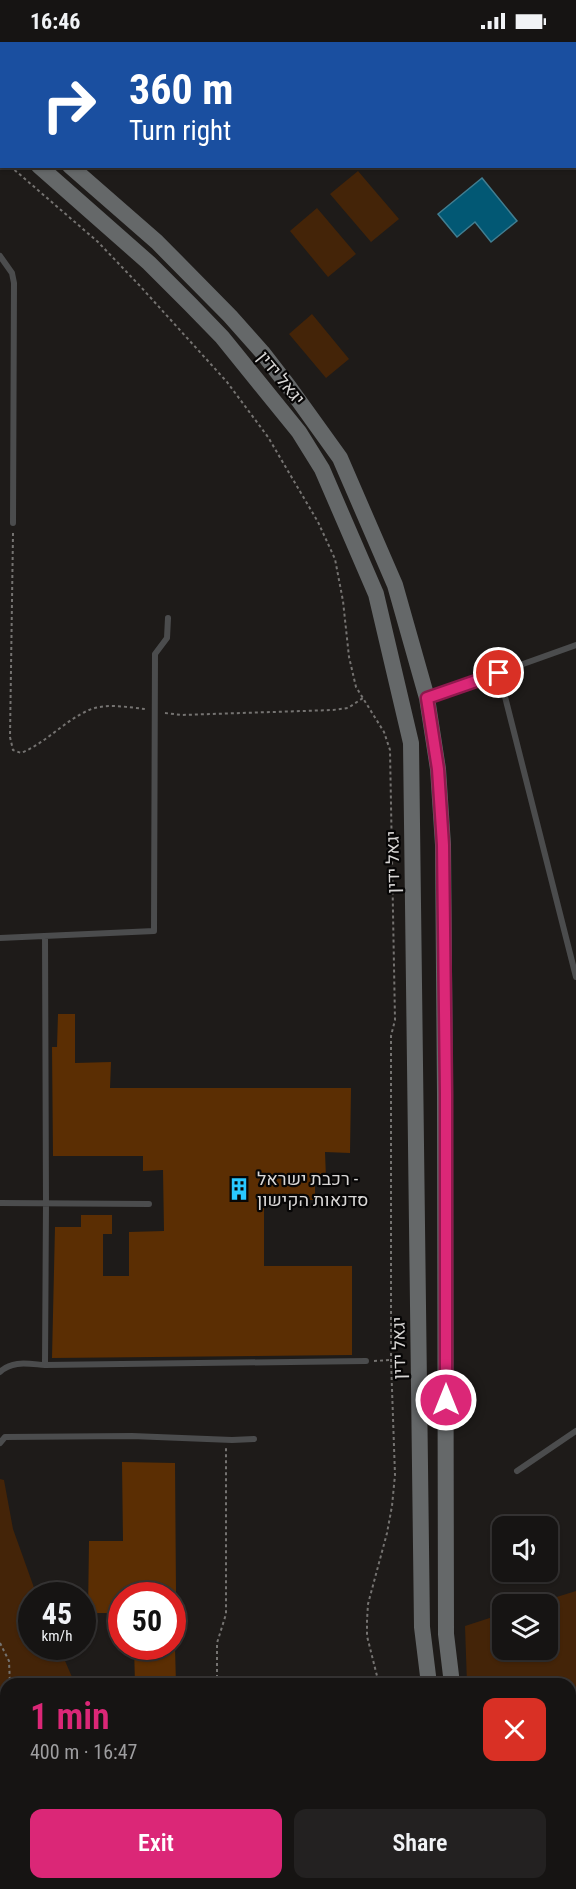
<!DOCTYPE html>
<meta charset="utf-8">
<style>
:root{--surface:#161413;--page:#232121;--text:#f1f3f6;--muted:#9e9ea0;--line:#353333;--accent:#db2777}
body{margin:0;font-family:"Roboto Condensed",Heebo,sans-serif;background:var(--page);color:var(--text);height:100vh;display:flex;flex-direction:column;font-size:22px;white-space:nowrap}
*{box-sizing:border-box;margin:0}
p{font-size:20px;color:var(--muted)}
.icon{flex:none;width:33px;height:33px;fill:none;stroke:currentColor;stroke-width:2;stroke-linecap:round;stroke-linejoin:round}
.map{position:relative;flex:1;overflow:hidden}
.details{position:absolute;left:0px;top:1636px;width:576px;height:212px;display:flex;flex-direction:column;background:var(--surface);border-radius:18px 18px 0 0;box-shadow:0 2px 4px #0004,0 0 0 2px var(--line)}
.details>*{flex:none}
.top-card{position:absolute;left:0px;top:0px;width:576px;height:126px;box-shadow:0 2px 4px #0004,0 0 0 2px var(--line);background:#1a4fa0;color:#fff;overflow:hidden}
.controls{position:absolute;left:492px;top:1474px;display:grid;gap:12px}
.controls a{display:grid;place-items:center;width:66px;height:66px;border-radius:12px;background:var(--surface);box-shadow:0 2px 4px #0004,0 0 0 2px var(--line);font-size:30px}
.speed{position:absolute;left:18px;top:1540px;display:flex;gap:12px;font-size:30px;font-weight:700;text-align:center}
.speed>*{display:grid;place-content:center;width:78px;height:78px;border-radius:50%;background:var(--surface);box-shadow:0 2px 4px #0004,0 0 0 2px var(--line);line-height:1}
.speed small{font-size:15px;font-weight:400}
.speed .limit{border:9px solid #d22;background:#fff;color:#111}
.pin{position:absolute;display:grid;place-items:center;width:51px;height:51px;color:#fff;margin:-26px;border:3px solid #fff;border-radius:50%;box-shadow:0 2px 6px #0007}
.me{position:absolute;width:66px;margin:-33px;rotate:0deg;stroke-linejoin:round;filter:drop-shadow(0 0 4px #0008)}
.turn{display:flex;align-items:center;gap:21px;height:126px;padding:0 30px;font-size:27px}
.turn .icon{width:78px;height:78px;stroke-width:2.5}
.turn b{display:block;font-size:42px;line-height:51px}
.round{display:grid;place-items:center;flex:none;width:63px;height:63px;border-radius:12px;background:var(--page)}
.summary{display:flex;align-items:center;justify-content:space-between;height:102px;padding:0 30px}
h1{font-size:36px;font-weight:600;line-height:45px;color:var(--accent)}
.cta{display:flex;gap:12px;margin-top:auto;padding:12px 30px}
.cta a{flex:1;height:69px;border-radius:12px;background:var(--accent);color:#fff;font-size:24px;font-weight:600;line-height:69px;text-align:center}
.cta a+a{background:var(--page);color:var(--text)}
.status{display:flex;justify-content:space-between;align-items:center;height:42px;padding:0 30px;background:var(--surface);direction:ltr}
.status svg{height:16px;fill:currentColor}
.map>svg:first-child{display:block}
.green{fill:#442408}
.water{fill:#025874;stroke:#427e91;stroke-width:1.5}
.building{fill:#5b2e03}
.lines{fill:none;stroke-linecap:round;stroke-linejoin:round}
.path{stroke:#757371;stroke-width:2;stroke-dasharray:3 3;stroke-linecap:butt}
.service{stroke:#4b4c4d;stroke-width:6}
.minor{stroke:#4b4c4d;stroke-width:12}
.secondary{stroke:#656869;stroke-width:16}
.route-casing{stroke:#8e194d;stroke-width:15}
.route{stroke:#db2777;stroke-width:10}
.labels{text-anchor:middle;stroke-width:4.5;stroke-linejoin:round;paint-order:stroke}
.street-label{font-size:18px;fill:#d9d7d6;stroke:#070606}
.poi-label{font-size:18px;fill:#d9d7d6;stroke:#070606;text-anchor:start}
</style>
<div class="status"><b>16:46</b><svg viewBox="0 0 49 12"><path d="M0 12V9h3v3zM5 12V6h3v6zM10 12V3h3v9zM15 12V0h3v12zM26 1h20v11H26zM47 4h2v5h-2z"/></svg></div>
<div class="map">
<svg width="576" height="1847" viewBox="0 0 576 1847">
<rect width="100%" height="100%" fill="#1e1b19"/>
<path class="green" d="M 358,129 L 399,177 L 371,200 L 330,152 Z
M 317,166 L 356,212 L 328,235 L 290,189 Z
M 312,272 L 349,317 L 326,336 L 289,292 Z
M 0,1437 L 4,1438 L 13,1487 L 37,1554 L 32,1554 L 32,1605 L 59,1605 L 75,1642 L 6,1642 L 6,1821 L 0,1815 Z
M 576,1549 L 576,1847 L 523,1847 L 521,1842 L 570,1842 L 570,1642 L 467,1642 L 465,1584 L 502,1572 L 502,1608 L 548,1608 L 548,1563 L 531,1563 Z"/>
<path class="water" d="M 482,136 L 517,179 L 491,200 L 475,180 L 457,195 L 438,172 Z"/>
<path class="building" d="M 58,972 L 75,972 L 75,1021 L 111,1020 L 110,1046 L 351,1046 L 350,1111 L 325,1110 L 326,1136 L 315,1136 L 315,1158 L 264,1158 L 264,1224 L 352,1224 L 352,1313 L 52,1316 L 55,1185 L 81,1185 L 81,1173 L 112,1173 L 112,1192 L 103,1192 L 103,1234 L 129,1234 L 129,1190 L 164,1189 L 163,1128 L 143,1129 L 143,1114 L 53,1114 L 52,1005 L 57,1005 Z
M 122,1420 L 175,1421 L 176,1551 L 118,1551 L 118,1571 L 88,1571 L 89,1499 L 123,1499 Z
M 134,1605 L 175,1605 L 176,1642 L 135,1642 Z"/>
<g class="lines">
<path class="path" d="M 0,116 L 2,117
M 10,124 L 98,200 L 140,244 L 227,340 L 268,395 L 318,480 L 335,517 L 343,559 L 349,615 L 356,645 L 384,690 L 390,708 L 395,978 L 391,994 L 391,1318 L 395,1433 L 392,1464 L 387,1491 L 368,1562 L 367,1578 L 367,1594 L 379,1642
M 13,491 L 10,695 L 13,708 L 21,711 C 46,701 64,679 89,668 C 105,661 127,665 145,667
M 165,671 L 181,673 L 333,668 L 348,666 L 363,656
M 374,1319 L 390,1318
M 0,1601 L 9,1619 L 10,1642
M 217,1642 L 217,1601 L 226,1572 L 226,1406
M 108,1842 L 112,1847
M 283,1847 L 285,1842"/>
<path class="service" d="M 567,0 L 568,2
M 124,2 L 126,0
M 293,2 L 295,0
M 574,20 L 576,23
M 0,214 L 12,231 L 14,241 L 13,481
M 499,631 L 576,935
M 428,656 L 576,603
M 45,894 L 46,1161 L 45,1323
M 0,896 L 154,889 L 155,612 L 167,596 L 168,576
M 0,1161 L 149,1162
M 0,1330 C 12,1318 29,1322 45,1323 L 366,1319
M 0,1401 L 5,1395 L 132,1394 L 232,1398 L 254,1397
M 517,1429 L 576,1389"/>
<path class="minor" d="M 0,1831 L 6,1833
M 17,1842 L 20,1847"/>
<path class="secondary" d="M 0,64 L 2,65
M 0,90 L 2,91
M 39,124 L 149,221 L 190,262 L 222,295 L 299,390 L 322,427 L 376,552 L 411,701 L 422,1585 L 429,1642
M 70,124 L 157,200 L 230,274 L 262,310 L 289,345 L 340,416 L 395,543 L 427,656 L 438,727 L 443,803 L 445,1052 L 446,1592 L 452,1642
M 476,1842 L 478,1847
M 503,1842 L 505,1847"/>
</g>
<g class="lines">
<g class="route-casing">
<path id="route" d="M 446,1358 L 446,1052 L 443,803 L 438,727 L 427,656 L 499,631"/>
</g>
<use href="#route" class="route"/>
</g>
<defs>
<g id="building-bare" transform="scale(1.8)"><path d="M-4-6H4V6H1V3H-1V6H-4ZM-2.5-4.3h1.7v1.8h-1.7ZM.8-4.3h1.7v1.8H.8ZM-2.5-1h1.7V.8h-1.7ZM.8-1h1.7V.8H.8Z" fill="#29c8ff" stroke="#070606" stroke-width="2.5" paint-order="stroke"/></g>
</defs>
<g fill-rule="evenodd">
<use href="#building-bare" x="239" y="1147"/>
</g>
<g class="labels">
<g class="street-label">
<text transform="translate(281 336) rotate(51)" y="6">יגאל ידין</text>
<text transform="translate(393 820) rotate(-91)" y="6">יגאל ידין</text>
<text transform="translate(399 1306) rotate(-91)" y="6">יגאל ידין</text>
</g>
<g class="poi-label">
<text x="257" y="1143">רכבת ישראל -<tspan x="257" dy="21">סדנאות הקישון</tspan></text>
</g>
</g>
</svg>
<div class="controls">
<a><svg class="icon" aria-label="sound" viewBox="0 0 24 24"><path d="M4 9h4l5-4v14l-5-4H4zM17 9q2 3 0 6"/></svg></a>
<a><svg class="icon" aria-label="layers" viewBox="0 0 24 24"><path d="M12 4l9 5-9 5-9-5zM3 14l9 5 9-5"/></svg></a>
</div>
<div class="speed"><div>45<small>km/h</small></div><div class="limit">50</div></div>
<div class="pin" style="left:499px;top:631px;background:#d93025"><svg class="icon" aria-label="arrive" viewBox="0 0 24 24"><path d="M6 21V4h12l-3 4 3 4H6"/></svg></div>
<svg class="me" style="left:446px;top:1358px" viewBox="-20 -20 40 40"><circle r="17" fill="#db2777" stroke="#fff" stroke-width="3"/><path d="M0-11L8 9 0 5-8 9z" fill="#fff"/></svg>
<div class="top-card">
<div class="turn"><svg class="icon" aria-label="right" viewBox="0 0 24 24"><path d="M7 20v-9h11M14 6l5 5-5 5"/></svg><div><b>360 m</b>Turn right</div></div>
</div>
<section class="details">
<div class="summary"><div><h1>1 min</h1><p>400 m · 16:47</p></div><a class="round" style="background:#d93025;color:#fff"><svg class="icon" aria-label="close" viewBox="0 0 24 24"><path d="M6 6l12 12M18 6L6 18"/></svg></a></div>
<div class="cta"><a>Exit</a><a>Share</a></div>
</section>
</div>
